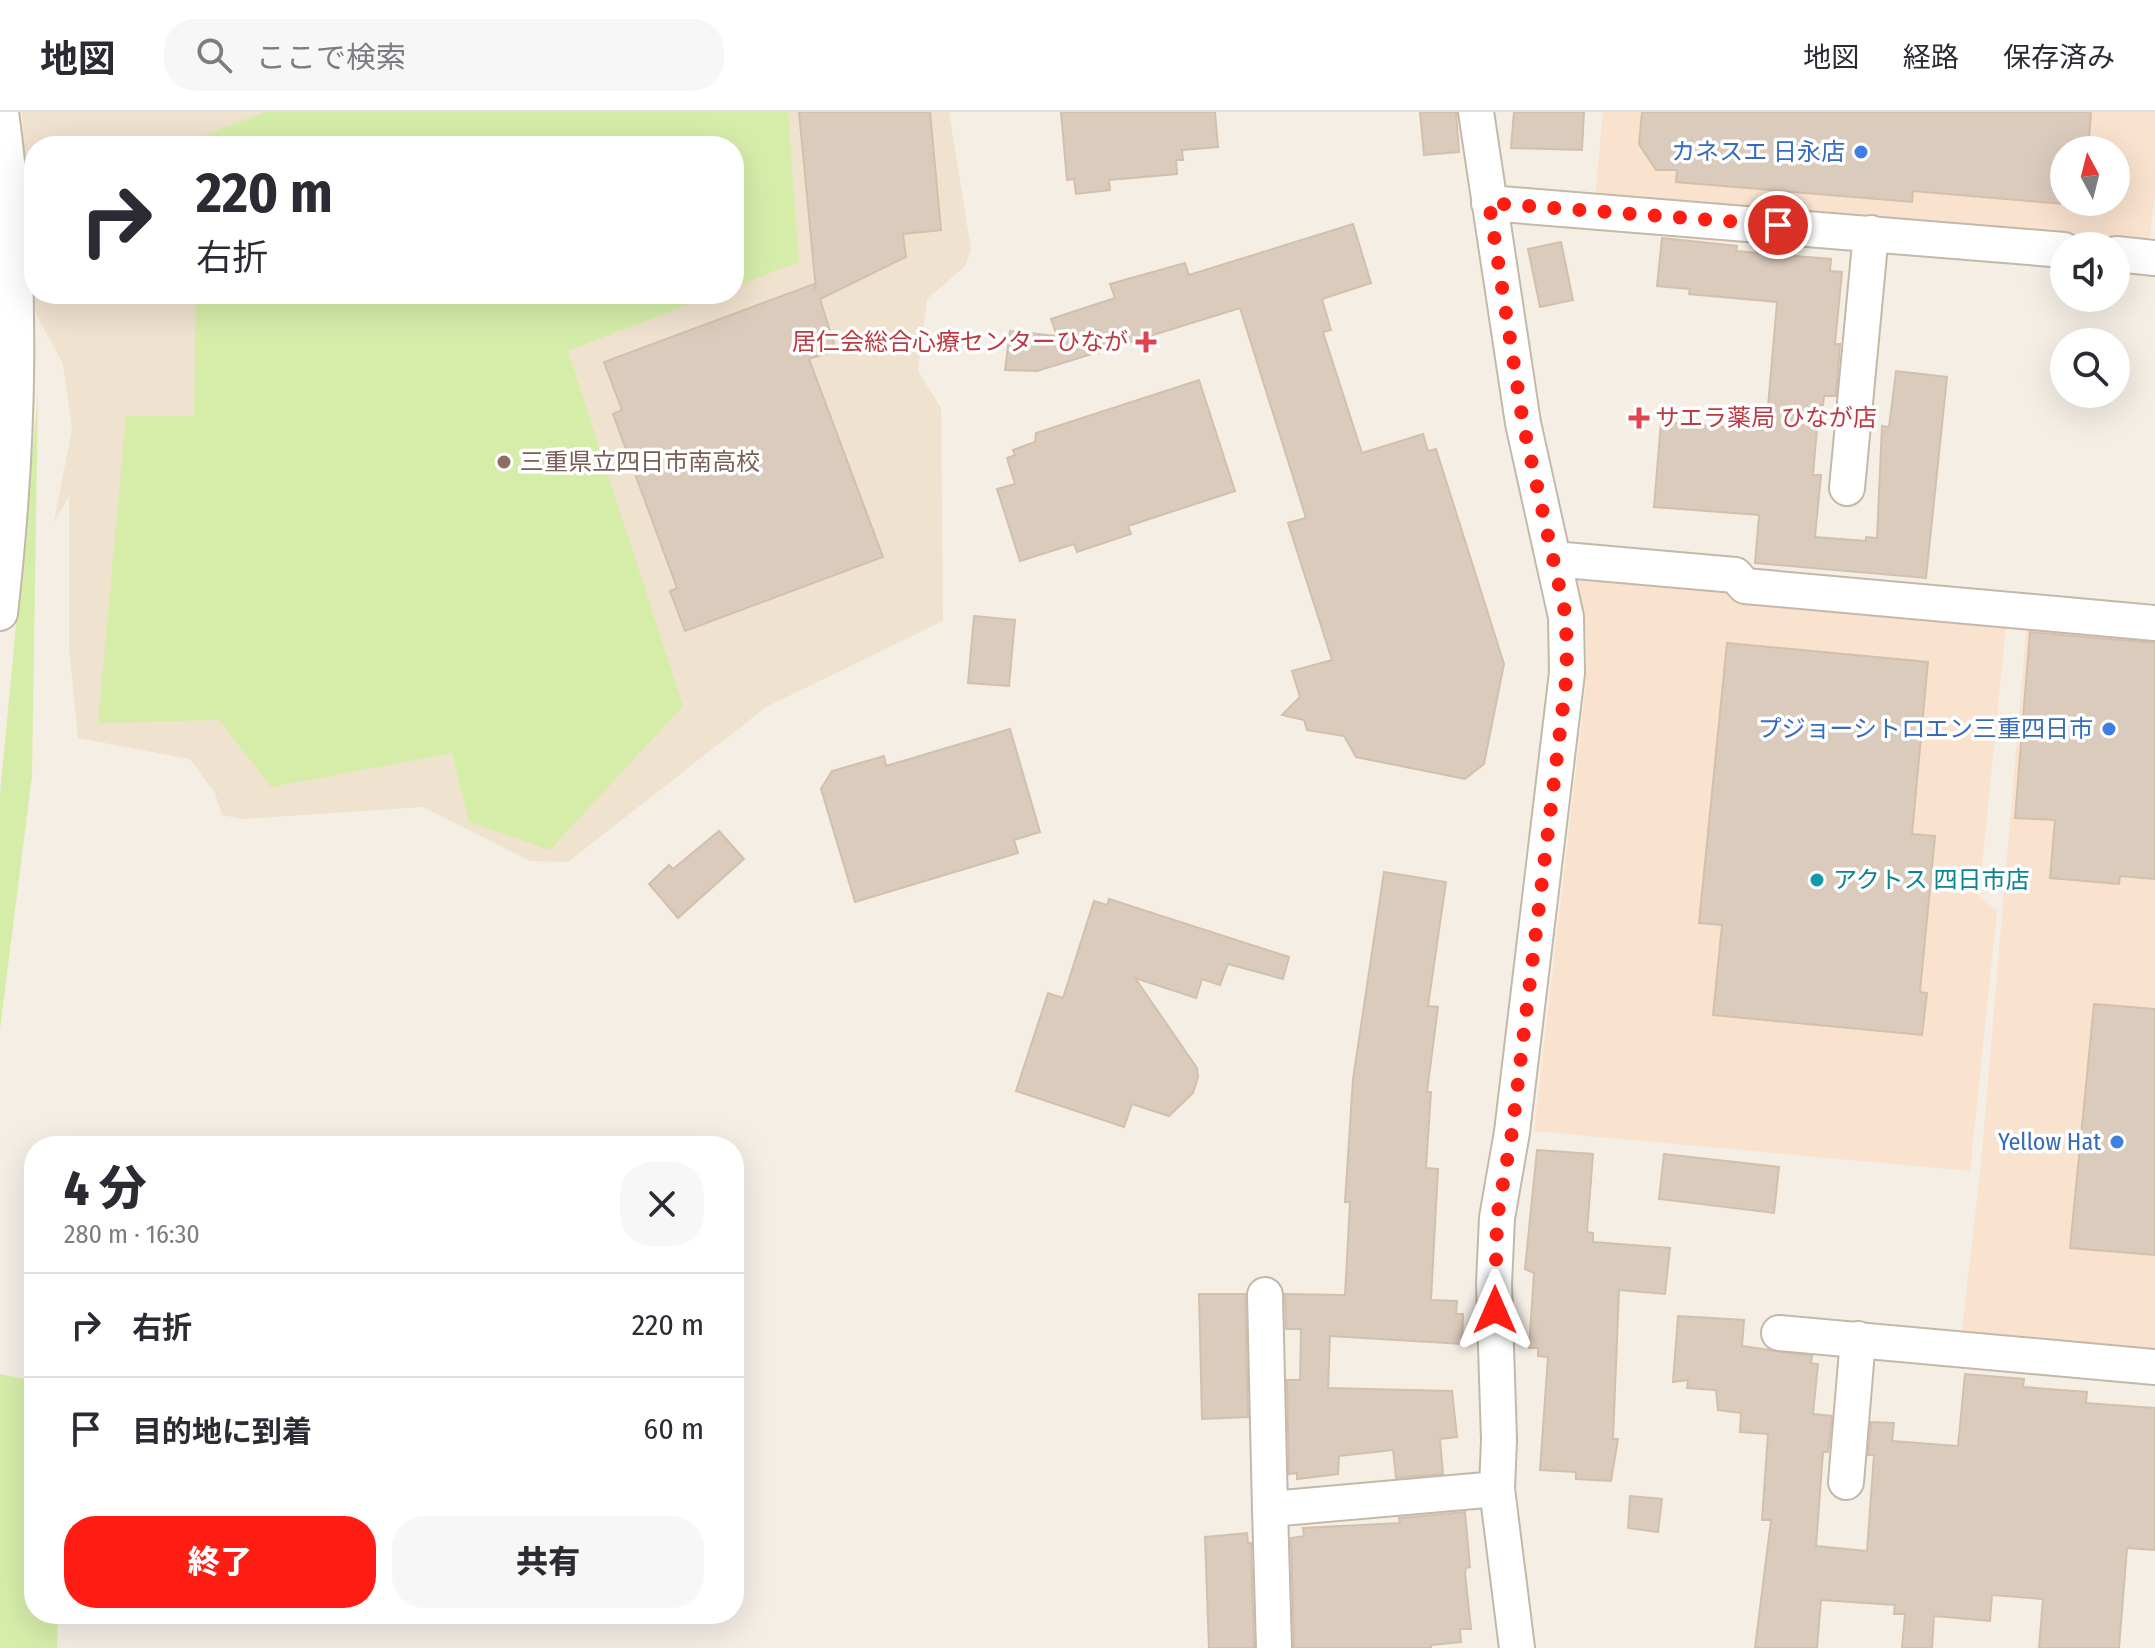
<!DOCTYPE html>
<html lang="ja">
<meta charset="utf-8">
<style>
:root{--surface:#fff;--page:#f7f7f7;--text:#2b2b33;--muted:#7c7c81;--line:#e1e1e2;--accent:#ff1c12}
body{margin:0;font-family:"Fira Sans Condensed","Noto Sans JP",sans-serif;background:var(--page);color:var(--text);height:100vh;display:flex;flex-direction:column;font-size:30px;white-space:nowrap}
*{box-sizing:border-box;margin:0}
p{font-size:26px;color:var(--muted)}
.icon{flex:none;width:44px;height:44px;fill:none;stroke:currentColor;stroke-width:2;stroke-linecap:round;stroke-linejoin:round}
.map{position:relative;flex:1;overflow:hidden}
.details{position:absolute;left:24px;top:1024px;width:720px;height:488px;display:flex;flex-direction:column;background:var(--surface);border-radius:32px;box-shadow:0 8px 32px #0002}
.details>*{flex:none}
.guide{position:absolute;left:24px;top:24px;width:720px;height:168px;border-radius:32px;box-shadow:0 8px 32px #0002;background:#fff;color:var(--text);overflow:hidden}
.needle{width:52px;rotate:353deg}
.buttons{position:absolute;left:2050px;top:24px;display:grid;gap:16px}
.buttons a{display:grid;place-items:center;width:80px;height:80px;border-radius:50%;background:var(--surface);box-shadow:0 8px 32px #0002;font-size:40px}
.pin{position:absolute;display:grid;place-items:center;width:68px;height:68px;color:#fff;margin:-34px;border:4px solid #fff;border-radius:50%;box-shadow:0 2px 8px #0007}
.me{position:absolute;width:88px;margin:-44px;rotate:0deg;stroke-linejoin:round;filter:drop-shadow(0 0 6px #0008)}
.turn{display:flex;align-items:center;gap:28px;height:168px;padding:0 40px;font-size:36px}
.turn .icon{width:104px;height:104px;stroke-width:2.5}
.turn b{display:block;font-size:56px;line-height:68px}
.round{display:grid;place-items:center;flex:none;width:84px;height:84px;border-radius:32px;background:var(--page)}
.head{display:flex;align-items:center;justify-content:space-between;height:136px;padding:0 40px}
h1{font-size:48px;font-weight:800;line-height:60px}
.cta{display:flex;gap:16px;margin-top:auto;padding:16px 40px}
.cta a{flex:1;height:92px;border-radius:32px;background:var(--accent);color:#fff;font-size:32px;font-weight:800;line-height:92px;text-align:center}
.cta a+a{background:var(--page);color:var(--text)}
ul{padding:0;list-style:none}
li{display:flex;align-items:center;gap:24px;height:104px;padding:0 40px;border-top:2px solid var(--line)}
li div{flex:1}
li b{display:block;font-size:30px}
li em{font-style:normal}
header{display:flex;align-items:center;gap:48px;box-sizing:border-box;height:112px;padding:0 40px;background:var(--surface);border-bottom:2px solid var(--line)}
header strong{font-size:38px}
nav{display:flex;gap:44px;margin-inline-start:auto;font-size:28px}
.search{width:560px;height:72px;background:var(--page);display:flex;align-items:center;gap:20px;box-sizing:border-box;padding:0 28px;border-radius:32px;color:var(--muted);font-size:30px}
.map>svg:first-child{display:block}
.commercial{fill:#f9e2ce;fill-rule:evenodd}
.education{fill:#efe2ce;fill-rule:evenodd}
.green{fill:#d6edaa}
.building{fill:#dbcbbd;stroke:#d3c0ac;stroke-width:2}
.lines{fill:none;stroke-linecap:round;stroke-linejoin:round}
.minor-casing{stroke:#c4b8aa;stroke-width:38}
.minor{stroke:#fff;stroke-width:34}
.route{stroke:#ff1c12;stroke-width:14;stroke-dasharray:0 25.2}
.shop-dot{fill:#3f7fe0;stroke:#fff;stroke-width:3}
.health-dot{fill:#e0444e;stroke:#fff;stroke-width:3}
.education-dot{fill:#8d6e63;stroke:#fff;stroke-width:3}
.culture-dot{fill:#0f9aa8;stroke:#fff;stroke-width:3}
.labels{text-anchor:middle;stroke-width:7;stroke-linejoin:round;paint-order:stroke}
.shop-label{font-size:24px;fill:#366cbe;stroke:#fff;text-anchor:end}
.health-label{font-size:24px;fill:#be3a42;stroke:#fff;text-anchor:end}
.education-label{font-size:24px;fill:#785e54;stroke:#fff;text-anchor:start}
.culture-label{font-size:24px;fill:#0d838f;stroke:#fff;text-anchor:start}
</style>
<header>
<strong>地図</strong>
<div class="search"><svg class="icon" aria-label="search" viewBox="0 0 24 24"><circle cx="10" cy="10" r="6"/><path d="M15 15l6 6"/></svg>ここで検索</div>
<nav><a>地図</a><a>経路</a><a>保存済み</a></nav>
</header>
<div class="map">
<svg width="2155" height="1536" viewBox="0 0 2155 1536">
<rect width="100%" height="100%" fill="#f5eee5"/>
<path class="commercial" d="M 1603,0 L 2155,0 L 2155,79 L 2149,132 L 1595,85 ZM 2064,38 L 2116,38 L 2116,90 L 2064,90 Z
M 1576,460 L 1996,507 L 2006,515 L 1979,785 L 1997,799 L 1970,1059 L 1534,1019 L 1585,581 L 1587,528 Z
M 2027,509 L 2155,520 L 2155,1244 L 1961,1227 L 1981,1052 Z"/>
<path class="education" d="M 22,0 L 949,0 L 971,137 L 965,154 L 927,187 L 918,259 L 941,296 L 943,509 L 766,595 L 568,750 L 530,749 L 423,695 L 242,707 L 222,703 L 215,681 L 190,647 L 78,626 L 69,536 L 69,384 L 54,410 L 72,317 L 63,252 L 27,185 ZM 34,34 L 734,34 L 734,182 L 34,182 Z"/>
<path class="green" d="M 265,0 L 788,0 L 799,150 L 734,175 L 734,34 L 199,34 L 199,25 Z
M 196,182 L 715,182 L 568,239 L 683,594 L 550,738 L 469,710 L 452,641 L 271,675 L 219,608 L 98,611 L 126,304 L 194,304 Z
M 38,281 L 32,664 L 0,918 L 0,682 Z
M 0,1262 L 34,1269 L 34,1502 L 58,1502 L 57,1536 L 0,1536 Z"/>
<path class="building" d="M 799,0 L 930,0 L 941,118 L 903,122 L 906,145 L 820,187 L 836,238 L 809,247 L 883,445 L 685,519 L 670,479 L 677,476 L 613,302 L 622,298 L 604,250 L 814,172 L 816,178 Z
M 1061,0 L 1215,0 L 1218,35 L 1182,38 L 1183,48 L 1176,48 L 1177,62 L 1109,68 L 1110,78 L 1076,82 L 1074,67 L 1067,68 Z
M 1420,0 L 1456,0 L 1459,40 L 1424,43 Z
M 1514,0 L 1584,0 L 1582,38 L 1511,36 Z
M 1642,0 L 2091,0 L 2088,38 L 2064,38 L 2064,92 L 1913,79 L 1912,90 L 1676,70 L 1677,58 L 1656,58 L 1639,32 Z
M 1353,112 L 1371,171 L 1322,187 L 1331,218 L 1323,220 L 1362,341 L 1423,322 L 1428,339 L 1436,337 L 1504,552 L 1484,652 L 1465,667 L 1356,645 L 1344,624 L 1307,618 L 1304,608 L 1282,603 L 1300,585 L 1292,559 L 1332,548 L 1288,411 L 1306,406 L 1240,196 L 1037,259 L 1005,258 L 1010,219 L 1057,224 L 1051,207 L 1115,186 L 1110,172 L 1185,151 L 1189,163 Z
M 1662,126 L 1737,134 L 1736,139 L 1831,147 L 1830,159 L 1842,160 L 1835,232 L 1840,232 L 1836,284 L 1824,284 L 1823,293 L 1819,293 L 1813,363 L 1821,363 L 1815,425 L 1866,429 L 1866,425 L 1877,426 L 1882,314 L 1889,315 L 1896,259 L 1947,265 L 1926,466 L 1755,451 L 1759,403 L 1654,395 L 1661,310 L 1766,318 L 1777,190 L 1689,182 L 1690,177 L 1657,174 Z
M 1561,130 L 1573,188 L 1540,195 L 1528,137 Z
M 1199,268 L 1235,379 L 1128,414 L 1131,422 L 1077,440 L 1074,432 L 1020,449 L 997,377 L 1015,372 L 1007,346 L 1015,343 L 1013,338 L 1035,330 L 1036,321 Z
M 974,504 L 1015,508 L 1009,574 L 968,571 Z
M 2030,520 L 2155,531 L 2155,767 L 2120,764 L 2119,772 L 2050,766 L 2055,708 L 2015,706 Z
M 1727,531 L 1928,550 L 1912,722 L 1935,724 L 1920,880 L 1927,881 L 1922,923 L 1713,903 L 1722,813 L 1699,811 Z
M 1010,617 L 1040,720 L 1014,728 L 1018,741 L 855,790 L 821,677 L 832,659 L 884,644 L 886,654 Z
M 719,719 L 744,747 L 678,806 L 649,772 L 669,753 L 673,757 Z
M 1384,760 L 1446,770 L 1428,894 L 1438,895 L 1427,980 L 1431,980 L 1426,1056 L 1438,1057 L 1431,1188 L 1457,1189 L 1456,1202 L 1463,1202 L 1462,1232 L 1330,1224 L 1328,1276 L 1452,1279 L 1457,1325 L 1440,1327 L 1443,1362 L 1396,1366 L 1393,1338 L 1339,1344 L 1338,1362 L 1297,1367 L 1297,1361 L 1289,1362 L 1287,1268 L 1300,1268 L 1301,1217 L 1286,1217 L 1285,1182 L 1345,1183 L 1350,1090 L 1345,1090 L 1353,967 Z
M 1109,787 L 1289,845 L 1283,867 L 1228,852 L 1220,873 L 1202,867 L 1196,886 L 1135,866 L 1197,956 L 1198,965 L 1193,981 L 1169,1004 L 1132,992 L 1124,1015 L 1016,979 L 1048,881 L 1063,886 L 1094,789 L 1107,793 Z
M 2094,892 L 2155,897 L 2155,1143 L 2070,1136 Z
M 1537,1038 L 1593,1042 L 1587,1120 L 1593,1121 L 1593,1130 L 1670,1136 L 1665,1182 L 1619,1178 L 1613,1327 L 1618,1327 L 1611,1369 L 1576,1367 L 1576,1360 L 1540,1358 L 1548,1245 L 1538,1244 L 1538,1236 L 1529,1236 L 1534,1161 L 1525,1157 Z
M 1664,1042 L 1779,1055 L 1774,1101 L 1659,1087 Z
M 1199,1182 L 1245,1182 L 1248,1305 L 1202,1307 Z
M 1678,1204 L 1744,1208 L 1742,1234 L 1812,1244 L 1811,1251 L 1818,1252 L 1813,1302 L 1832,1304 L 1828,1340 L 1823,1340 L 1816,1434 L 1867,1439 L 1874,1343 L 1868,1343 L 1871,1310 L 1894,1311 L 1892,1329 L 1958,1334 L 1965,1262 L 2024,1267 L 2023,1275 L 2087,1280 L 2086,1291 L 2155,1296 L 2155,1438 L 2127,1436 L 2119,1536 L 2039,1536 L 2043,1487 L 1992,1483 L 1990,1509 L 1934,1504 L 1932,1536 L 1902,1536 L 1905,1502 L 1894,1502 L 1895,1493 L 1821,1488 L 1817,1536 L 1755,1536 L 1771,1408 L 1762,1408 L 1768,1322 L 1740,1320 L 1741,1301 L 1718,1298 L 1716,1278 L 1687,1276 L 1688,1268 L 1673,1270 Z
M 1630,1384 L 1662,1387 L 1658,1420 L 1628,1416 Z
M 1465,1400 L 1470,1455 L 1466,1456 L 1465,1461 L 1471,1517 L 1460,1517 L 1461,1530 L 1431,1533 L 1431,1536 L 1294,1536 L 1291,1426 L 1304,1424 L 1303,1416 L 1400,1411 L 1399,1406 Z
M 1247,1421 L 1248,1431 L 1251,1431 L 1254,1536 L 1209,1536 L 1205,1425 Z"/>
<g class="lines">
<g class="minor-casing">
<path id="minor" d="M 1476,0 L 1523,311 L 1566,505 L 1567,561 L 1512,1020 L 1497,1106 L 1494,1172 L 1499,1328 L 1497,1377 L 1517,1536
M 1489,91 L 2064,138
M 2116,142 L 2155,146
M 1847,376 L 1871,121
M 1553,447 L 1735,463 L 1745,474 L 2155,511
M 0,501 C 19,334 24,167 1,0
M 1265,1183 L 1270,1397 L 1497,1377
M 1779,1221 L 2155,1255
M 1846,1370 L 1858,1227
M 1270,1397 L 1274,1536"/>
</g>
<use href="#minor" class="minor"/>
</g>
<g class="lines">
<path class="route" d="M 1495,1198 L 1497,1106 L 1512,1020 L 1567,561 L 1566,505 L 1523,311 L 1489,91 L 1778,113"/>
</g>
<g class="shop-dot">
<circle cx="1861" cy="40" r="8"/>
<circle cx="2109" cy="617" r="8"/>
<circle cx="2117" cy="1030" r="8"/>
</g>
<g class="health-dot">
<path d="M1142 218h8v8h8v8h-8v8h-8v-8h-8v-8h8z"/>
<path d="M1635 294h8v8h8v8h-8v8h-8v-8h-8v-8h8z"/>
</g>
<circle class="education-dot" cx="504" cy="350" r="8"/>
<circle class="culture-dot" cx="1817" cy="768" r="8"/>
<g class="labels">
<g class="shop-label">
<text x="1845" y="48">カネスエ 日永店</text>
<text x="2093" y="625">プジョーシトロエン三重四日市</text>
<text x="2101" y="1038">Yellow Hat</text>
</g>
<g class="health-label">
<text x="1128" y="238">居仁会総合心療センターひなが</text>
<text x="1655" y="314" text-anchor="start">サエラ薬局 ひなが店</text>
</g>
<g class="education-label">
<text x="520" y="358">三重県立四日市南高校</text>
</g>
<g class="culture-label">
<text x="1833" y="776">アクトス 四日市店</text>
</g>
</g>
</svg>
<div class="buttons">
<a><svg class="needle" viewBox="-14 -14 28 28"><path d="M0-13l5 13h-10z" fill="#e53935"/><path d="M0 13l5-13h-10z" fill="#7c7c81"/></svg></a>
<a><svg class="icon" aria-label="sound" viewBox="0 0 24 24"><path d="M4 9h4l5-4v14l-5-4H4zM17 9q2 3 0 6"/></svg></a>
<a><svg class="icon" aria-label="search" viewBox="0 0 24 24"><circle cx="10" cy="10" r="6"/><path d="M15 15l6 6"/></svg></a>
</div>
<div class="pin" style="left:1778px;top:113px;background:#d93025"><svg class="icon" aria-label="arrive" viewBox="0 0 24 24"><path d="M6 21V4h12l-3 4 3 4H6"/></svg></div>
<svg class="me" style="left:1495px;top:1198px" viewBox="-20 -20 40 40"><path d="M0-17L14 15 0 8-14 15z" fill="#ff1c12" stroke="#fff" stroke-width="4"/></svg>
<div class="guide">
<div class="turn"><svg class="icon" aria-label="right" viewBox="0 0 24 24"><path d="M7 20v-9h11M14 6l5 5-5 5"/></svg><div><b>220 m</b>右折</div></div>
</div>
<section class="details">
<div class="head"><div><h1>4 分</h1><p>280 m · 16:30</p></div><a class="round"><svg class="icon" aria-label="close" viewBox="0 0 24 24"><path d="M6 6l12 12M18 6L6 18"/></svg></a></div>
<ul>
<li><svg class="icon" aria-label="right" viewBox="0 0 24 24"><path d="M7 20v-9h11M14 6l5 5-5 5"/></svg><div><b>右折</b></div><em>220 m</em></li>
<li><svg class="icon" aria-label="arrive" viewBox="0 0 24 24"><path d="M6 21V4h12l-3 4 3 4H6"/></svg><div><b>目的地に到着</b></div><em>60 m</em></li>
</ul>
<div class="cta"><a>終了</a><a>共有</a></div>
</section>
</div>
